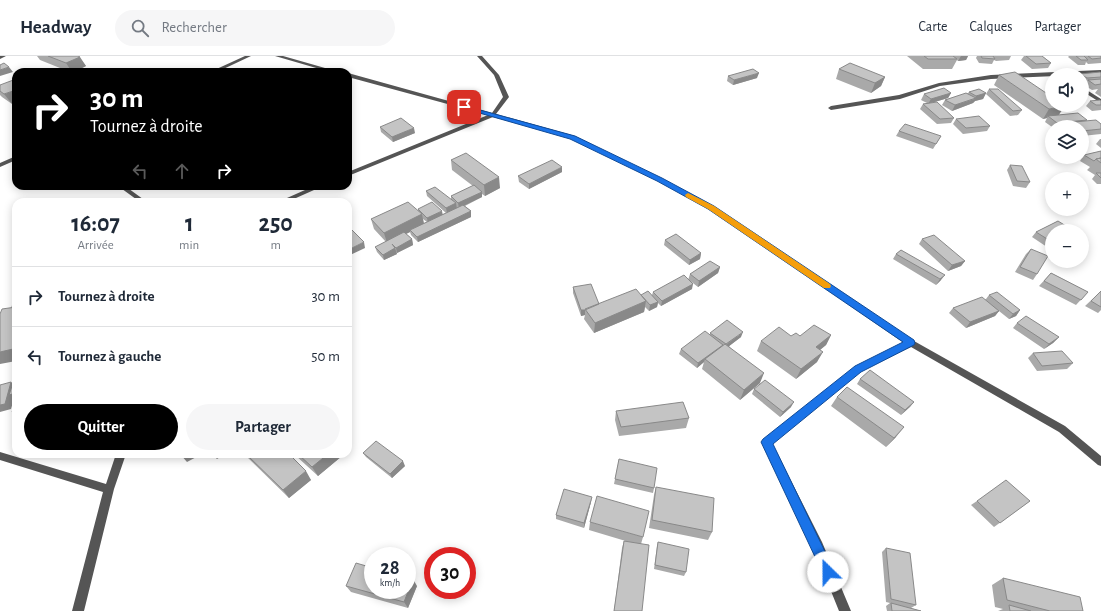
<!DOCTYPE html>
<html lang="fr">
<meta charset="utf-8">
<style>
:root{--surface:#fff;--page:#f6f6f7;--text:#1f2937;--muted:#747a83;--line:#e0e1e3;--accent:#000}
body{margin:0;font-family:"Alegreya Sans",sans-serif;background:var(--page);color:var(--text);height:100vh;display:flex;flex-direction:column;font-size:15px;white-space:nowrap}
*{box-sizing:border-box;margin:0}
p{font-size:13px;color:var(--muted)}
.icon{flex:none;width:22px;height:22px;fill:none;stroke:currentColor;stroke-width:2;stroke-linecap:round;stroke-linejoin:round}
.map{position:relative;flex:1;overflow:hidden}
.side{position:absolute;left:12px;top:142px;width:340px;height:260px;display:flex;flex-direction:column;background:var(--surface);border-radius:12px;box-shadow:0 2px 10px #0003}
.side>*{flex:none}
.banner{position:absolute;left:12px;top:12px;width:340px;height:122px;border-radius:12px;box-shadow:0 2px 10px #0003;background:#000;color:#fff;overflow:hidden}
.buttons{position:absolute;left:1045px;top:12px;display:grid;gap:8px}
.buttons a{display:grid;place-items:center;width:44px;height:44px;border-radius:50%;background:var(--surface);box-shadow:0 2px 10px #0003;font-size:20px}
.speed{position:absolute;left:364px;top:491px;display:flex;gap:8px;font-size:20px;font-weight:700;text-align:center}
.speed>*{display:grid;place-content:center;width:52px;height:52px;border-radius:50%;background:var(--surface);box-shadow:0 2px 10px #0003;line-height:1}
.speed small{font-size:10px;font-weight:400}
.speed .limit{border:6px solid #d22;background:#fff;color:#111}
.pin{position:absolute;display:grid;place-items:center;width:34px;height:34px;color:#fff;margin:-17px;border-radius:8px;box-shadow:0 2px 6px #0006}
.me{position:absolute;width:44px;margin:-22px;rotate:337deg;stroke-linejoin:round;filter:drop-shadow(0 0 3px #0008)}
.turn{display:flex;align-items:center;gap:14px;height:84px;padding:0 12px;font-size:18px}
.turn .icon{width:52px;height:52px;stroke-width:2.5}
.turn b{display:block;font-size:28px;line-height:34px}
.lanes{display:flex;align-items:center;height:38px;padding:0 12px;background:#0003;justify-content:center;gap:20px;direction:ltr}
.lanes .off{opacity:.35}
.eta{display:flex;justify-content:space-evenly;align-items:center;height:68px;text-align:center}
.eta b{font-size:24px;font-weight:700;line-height:28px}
.primary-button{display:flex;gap:8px;margin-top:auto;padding:8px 12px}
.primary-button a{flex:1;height:46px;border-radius:24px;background:var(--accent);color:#fff;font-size:16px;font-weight:700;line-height:46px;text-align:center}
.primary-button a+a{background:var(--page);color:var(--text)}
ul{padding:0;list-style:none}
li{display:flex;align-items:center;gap:12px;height:60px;padding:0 12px;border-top:1px solid var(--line)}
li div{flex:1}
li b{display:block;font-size:15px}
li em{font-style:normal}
header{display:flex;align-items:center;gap:24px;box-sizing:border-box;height:56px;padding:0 20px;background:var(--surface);border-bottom:1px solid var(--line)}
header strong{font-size:19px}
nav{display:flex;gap:22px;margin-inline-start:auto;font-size:14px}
.search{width:280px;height:36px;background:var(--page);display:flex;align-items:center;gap:10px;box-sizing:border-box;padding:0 14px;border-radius:22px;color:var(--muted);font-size:15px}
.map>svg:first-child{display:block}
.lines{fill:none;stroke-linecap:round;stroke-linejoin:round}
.street{fill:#555;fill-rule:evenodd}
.wall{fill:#a9a9a9;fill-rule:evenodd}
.shaded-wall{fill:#898989}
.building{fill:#c4c4c4;stroke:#898989}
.route{fill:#1a73e8;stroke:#114b97}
.slow{fill:#f59e0b}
</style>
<header>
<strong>Headway</strong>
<div class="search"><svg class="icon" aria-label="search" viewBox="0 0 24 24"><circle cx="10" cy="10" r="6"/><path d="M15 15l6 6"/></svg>Rechercher</div>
<nav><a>Carte</a><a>Calques</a><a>Partager</a></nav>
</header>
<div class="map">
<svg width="1101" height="555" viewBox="0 0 1101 555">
<rect width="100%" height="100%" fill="#fff"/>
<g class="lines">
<path class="street" d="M 0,0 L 6,0 L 0,3 Z
M 245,0 L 251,0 L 217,16 L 210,16 Z
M 275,0 L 283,0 L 339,16 L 330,16 Z
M 477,0 L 482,0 L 499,19 L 509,41 L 496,58 L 575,80 L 713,150 L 914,285 L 1065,370 L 1101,400 L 1101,410 L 1098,409 L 1059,376 L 911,291 L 861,315 L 772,387 L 822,486 L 851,555 L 839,555 L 814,493 L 762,386 L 764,383 L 855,311 L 904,287 L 709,152 L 658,125 L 571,82 L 493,61 L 348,120 L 348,116 L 488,59 L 348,21 L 348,17 L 492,57 L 503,41 L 494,19 Z
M 1101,14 L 1101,18 L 991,23 L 940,30 L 900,43 L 831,54 L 828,52 L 831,50 L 899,39 L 939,27 L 991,19 Z
M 1082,31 L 1101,43 L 1101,47 L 1082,35 Z
M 16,100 L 16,104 L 0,111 L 0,107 Z
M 118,130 L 125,130 L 147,146 L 140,146 Z
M 314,130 L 323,130 L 287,146 L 278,146 Z
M 0,396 L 106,428 L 116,398 L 126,398 L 114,433 L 84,555 L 72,555 L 103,436 L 0,404 Z"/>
</g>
<path class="wall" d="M 37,0 L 78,0 L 86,10 L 74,16 L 70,16 L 40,4 Z
M 907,0 L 968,0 L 966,4 L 958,5 L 957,4 L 952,13 L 923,13 Z
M 977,0 L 1011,0 L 1009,4 L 996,5 L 994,4 L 992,8 L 979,7 L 976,2 Z
M 1024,0 L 1042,0 L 1051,7 L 1048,12 L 1032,13 L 1021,4 Z
M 1069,0 L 1101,0 L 1101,7 L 1088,8 L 1086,6 L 1085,9 L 1078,9 L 1068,1 Z
M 839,13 L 885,21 L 881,30 L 871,37 L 836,23 Z
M 1101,17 L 1101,41 L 1095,37 L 1098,33 L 1092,34 L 1084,29 L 1085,27 L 1083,27 L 1082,26 L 1082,19 L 1079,19 L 1080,18 Z
M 999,19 L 1059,59 L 1087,64 L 1086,65 L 1101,68 L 1101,78 L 1082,80 L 1082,71 L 1052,71 L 1045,66 L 1047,62 L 1043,63 L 994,29 Z
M 728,20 L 757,22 L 733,29 L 727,25 Z
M 0,29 L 12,48 L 2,41 L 0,39 Z
M 989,33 L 1022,54 L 1018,59 L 1010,60 L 986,38 Z
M 969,36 L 986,37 L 983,43 L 975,45 L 973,47 L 952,55 L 942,49 L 945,44 L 968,37 Z
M 951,37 L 948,42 L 931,47 L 954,62 L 951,67 L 937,68 L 920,53 L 923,48 L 927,47 L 921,44 L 924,38 Z
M 1090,45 L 1101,45 L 1101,54 L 1092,55 L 1086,50 Z
M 956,63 L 990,70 L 987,75 L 963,78 L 953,68 Z
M 380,71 L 415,77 L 393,86 L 381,76 Z
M 899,75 L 941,80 L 933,93 L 896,80 Z
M 1100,83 L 1101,83 L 1101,92 L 1096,88 Z
M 1101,95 L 1101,128 L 1097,128 L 1092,123 L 1095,119 L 1087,114 L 1090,111 L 1080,105 L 1084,99 Z
M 451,104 L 500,132 L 485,140 L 482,138 L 482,141 L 465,150 L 471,155 L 471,161 L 418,186 L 411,179 L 410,176 L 406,178 L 412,183 L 413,189 L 397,197 L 396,196 L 397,198 L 384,204 L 377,196 L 375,191 L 386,186 L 374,173 L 371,163 L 418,154 L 418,153 L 443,158 L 446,157 L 427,140 L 426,135 L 451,144 L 451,140 L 473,130 L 452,114 ZM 423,163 L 427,166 L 424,167 Z
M 1010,109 L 1030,126 L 1026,132 L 1013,130 L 1007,114 Z
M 562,116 L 529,133 L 519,126 L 518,120 Z
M 1058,165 L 1052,189 L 1047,191 L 1032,181 L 1036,176 Z
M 922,183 L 965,205 L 961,210 L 948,215 L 919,188 Z
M 665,184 L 701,197 L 700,203 L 689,209 L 664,189 Z
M 1031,193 L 1037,218 L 1033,224 L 1015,216 L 1026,198 Z
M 901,194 L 941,224 L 936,229 L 893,203 L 896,198 Z
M 720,211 L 718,217 L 698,231 L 689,224 L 692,233 L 661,250 L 658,247 L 657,251 L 649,255 L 645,251 L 644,256 L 594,277 L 584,263 L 585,259 L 581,260 L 573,237 L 573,231 L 599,248 L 641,239 L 652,239 L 653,236 L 688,224 L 690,218 Z
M 1051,217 L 1088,236 L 1076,249 L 1039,230 Z
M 1101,235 L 1101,254 L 1098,257 L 1085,250 Z
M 989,239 L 1020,254 L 1016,260 L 1009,263 L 999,255 L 995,260 L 966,272 L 949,257 L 953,252 L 986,243 Z
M 1017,267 L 1059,281 L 1053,287 L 1044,293 L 1013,272 Z
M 710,277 L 741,281 L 729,290 L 760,327 L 740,344 L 702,313 L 704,306 L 697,312 L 679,298 L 681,293 L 710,279 Z
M 831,279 L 826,289 L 820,294 L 817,306 L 796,323 L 757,295 L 761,285 L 791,280 Z
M 1033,297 L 1073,307 L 1067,313 L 1037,315 L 1028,302 Z
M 860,323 L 914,346 L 901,359 L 857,328 Z
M 754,333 L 791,351 L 780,361 L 752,338 Z
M 837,341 L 896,381 L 886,391 L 831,350 Z
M 616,355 L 689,362 L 686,372 L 619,380 L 615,364 Z
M 363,397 L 405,410 L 392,422 L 366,401 Z
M 244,398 L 289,398 L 311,424 L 289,442 Z
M 294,398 L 340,398 L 342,400 L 318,420 Z
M 619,403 L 654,432 L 653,437 L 614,428 Z
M 656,431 L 712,476 L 708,484 L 649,472 L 654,439 Z
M 977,445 L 1030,445 L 994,471 L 971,449 Z
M 591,446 L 584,472 L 556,463 L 556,459 Z
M 590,466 L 643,481 L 641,488 L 642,555 L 614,555 L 622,492 L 624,485 L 629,486 L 589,474 Z
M 658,486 L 686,516 L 684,520 L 654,513 L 657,490 Z
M 886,492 L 916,549 L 911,552 L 921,555 L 887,555 L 886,550 L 890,547 L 886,546 L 882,496 Z
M 1003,522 L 1083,555 L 998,555 L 1003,553 L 995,551 L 992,529 Z
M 346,530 L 417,530 L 408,552 L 351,536 Z"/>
<path class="shaded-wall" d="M 961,0 L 968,0 L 966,4 L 958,5 Z
M 80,1 L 86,10 L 74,16 L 72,16 L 66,7 Z
M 9,11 L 13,16 L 0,20 L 0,14 Z
M 759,17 L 757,22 L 733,29 L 734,24 Z
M 885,21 L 881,30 L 871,37 L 875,27 Z
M 16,34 L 16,46 L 12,48 L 4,38 Z
M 951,37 L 948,42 L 928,48 L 931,43 Z
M 986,37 L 983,43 L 975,45 L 973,47 L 952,55 L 955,49 L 975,43 L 976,40 Z
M 1065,50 L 1058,60 L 1048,60 L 1047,62 L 1043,63 L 1049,53 Z
M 414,72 L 415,77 L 393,86 L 392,81 Z
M 562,111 L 562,116 L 529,133 L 529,128 Z
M 499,121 L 500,132 L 485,140 L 484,129 Z
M 482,136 L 482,141 L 459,152 L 458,147 Z
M 456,147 L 457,153 L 447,157 L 446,152 Z
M 442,155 L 443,160 L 428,168 L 427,162 Z
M 471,155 L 471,161 L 418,186 L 417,181 Z
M 422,158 L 424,169 L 410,174 L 410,176 L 387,187 L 384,177 Z
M 412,183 L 413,189 L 397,197 L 396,192 Z
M 364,186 L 365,192 L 348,200 L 348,194 Z
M 1052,186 L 1052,189 L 1047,191 Z
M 395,192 L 397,198 L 384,204 L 383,199 Z
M 701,197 L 700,203 L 689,209 L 690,204 Z
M 965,205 L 961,210 L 948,215 L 952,209 Z
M 720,211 L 718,217 L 698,231 L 699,225 Z
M 945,219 L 941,224 L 936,229 L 940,223 Z
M 693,228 L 692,233 L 661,250 L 662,245 Z
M 646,245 L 644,256 L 594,277 L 595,267 Z
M 658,246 L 657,251 L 649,255 L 650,249 Z
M 581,254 L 585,254 L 585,259 L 581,260 Z
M 1020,254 L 1016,260 L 1009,263 L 1013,258 Z
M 999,255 L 995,260 L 966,272 L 970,266 Z
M 743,276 L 741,281 L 724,294 L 726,289 Z
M 831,279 L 826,289 L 811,301 L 816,291 Z
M 1059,281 L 1053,287 L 1044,293 L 1049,288 Z
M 16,284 L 16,305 L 0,308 L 0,296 Z
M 723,289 L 721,294 L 705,303 L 704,306 L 697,312 L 698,307 Z
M 823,296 L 817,306 L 796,323 L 801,313 Z
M 764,317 L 760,327 L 740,344 L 744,334 Z
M 11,326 L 16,330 L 16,343 L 15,344 L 14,343 L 11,353 L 0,356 L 0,349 Z
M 794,346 L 791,351 L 780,361 L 783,356 Z
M 914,346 L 910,351 L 901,359 L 905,354 Z
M 904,371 L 896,381 L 886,391 L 894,382 Z
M 180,398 L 202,398 L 187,406 Z
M 212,398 L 225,398 L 217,403 Z
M 328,398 L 340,398 L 342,400 L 318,420 L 312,411 Z
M 403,405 L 405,410 L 392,422 L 390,418 Z
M 306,415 L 311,424 L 289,442 L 283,434 Z
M 592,441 L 591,446 L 584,472 L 584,467 Z
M 413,523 L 417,530 L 408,552 L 404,546 Z"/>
<path class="building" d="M 48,0 L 78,0 L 80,1 L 66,7 Z
M 924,0 L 953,0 L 957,3 L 928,3 Z
M 981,0 L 993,0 L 995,3 L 982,2 Z
M 1026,0 L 1042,0 L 1051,7 L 1036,8 Z
M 1076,0 L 1084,0 L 1088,4 L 1081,4 Z
M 1088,0 L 1101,0 L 1101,2 L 1092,3 Z
M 4,7 L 9,11 L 0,14 L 0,9 Z
M 850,7 L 885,21 L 875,27 L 839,13 Z
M 42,13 L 47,16 L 34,16 Z
M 753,13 L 759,17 L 734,24 L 728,20 Z
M 129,14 L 139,16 L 126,16 Z
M 1015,16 L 1052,41 L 1052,49 L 1064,49 L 1065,50 L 1049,53 L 999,19 Z
M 1100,16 L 1101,17 L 1101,21 L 1087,22 L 1080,18 Z
M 16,23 L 16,34 L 4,38 L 0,35 L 0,29 Z
M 1101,23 L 1101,28 L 1095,29 L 1088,24 Z
M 944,32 L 951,37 L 931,43 L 924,38 Z
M 979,33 L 986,37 L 976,40 L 969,36 Z
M 989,33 L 998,33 L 1022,54 L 1013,55 Z
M 966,37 L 976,42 L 955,49 L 945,44 Z
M 1100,44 L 1101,45 L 1101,49 L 1096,49 L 1090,45 Z
M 937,46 L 954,62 L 940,63 L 923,48 Z
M 1078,57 L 1087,64 L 1057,67 L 1048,60 Z
M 979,60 L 990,70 L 966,72 L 956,63 Z
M 401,62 L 414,72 L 392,81 L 380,71 Z
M 1096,64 L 1101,68 L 1101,73 L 1082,75 L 1082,71 L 1068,71 L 1063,67 Z
M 905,68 L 941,80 L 936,88 L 899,75 Z
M 1101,95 L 1101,102 L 1096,103 L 1094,105 L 1084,99 Z
M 466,97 L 499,121 L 484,129 L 451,104 Z
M 1101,102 L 1101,107 L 1096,103 Z
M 552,104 L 562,111 L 529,128 L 518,120 Z
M 1010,109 L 1022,110 L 1030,126 L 1017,125 Z
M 1096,117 L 1101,117 L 1101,122 Z
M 474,129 L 482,136 L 458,147 L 451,140 Z
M 435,131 L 456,147 L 446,152 L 426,135 Z
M 408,146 L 422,158 L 384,177 L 371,163 Z
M 432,146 L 442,155 L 427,162 L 418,153 Z
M 463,149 L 471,155 L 417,181 L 410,174 Z
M 1058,165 L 1074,175 L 1052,175 L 1052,186 L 1036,176 Z
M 352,174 L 364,186 L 348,194 L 348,176 Z
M 404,176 L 412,183 L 396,192 L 392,188 L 395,192 L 383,199 L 375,191 Z
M 676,178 L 701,197 L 690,204 L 665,184 Z
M 934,179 L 965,205 L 952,209 L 922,183 Z
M 1031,193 L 1048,200 L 1037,218 L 1020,211 Z
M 901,194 L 945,219 L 940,223 L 896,198 Z
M 710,205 L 720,211 L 699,225 L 690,218 Z
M 1051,217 L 1088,236 L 1081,244 L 1044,225 Z
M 684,219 L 693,228 L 662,245 L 653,236 Z
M 591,228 L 599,248 L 585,254 L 581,254 L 573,231 Z
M 636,233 L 646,245 L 595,267 L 585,253 Z
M 648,235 L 658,246 L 650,249 L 641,239 Z
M 1101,235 L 1101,251 L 1091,245 Z
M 997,236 L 1020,254 L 1013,258 L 989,239 Z
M 16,237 L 16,251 L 12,251 Z
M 982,241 L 999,255 L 970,266 L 953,252 Z
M 16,251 L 16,284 L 13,293 L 0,296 L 0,258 L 2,253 Z
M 1026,260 L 1059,281 L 1049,288 L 1017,267 Z
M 727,264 L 743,276 L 726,288 L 710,277 Z
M 814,269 L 831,279 L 816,291 L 823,296 L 801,313 L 761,285 L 779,271 L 791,280 L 796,277 L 800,280 Z
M 705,275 L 723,289 L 698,307 L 681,293 Z
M 725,288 L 764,317 L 744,334 L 705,303 Z
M 1062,295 L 1073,307 L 1042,310 L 1033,297 Z
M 870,314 L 914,346 L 905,354 L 860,323 Z
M 765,324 L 794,346 L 783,356 L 754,333 Z
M 11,326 L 5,348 L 0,349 L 0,329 Z
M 16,326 L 16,337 L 9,339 L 13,327 Z
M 847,331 L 904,371 L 894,382 L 837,341 Z
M 683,346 L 689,362 L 621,371 L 616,355 Z
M 16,353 L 16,362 L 12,355 Z
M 376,385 L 403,405 L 390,418 L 363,397 Z
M 246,398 L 289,398 L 306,415 L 283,434 Z
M 298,398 L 328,398 L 312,411 Z
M 619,403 L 657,412 L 654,432 L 615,423 Z
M 1006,424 L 1030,445 L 1000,467 L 977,445 Z
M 656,431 L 714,442 L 712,476 L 652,464 Z
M 564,433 L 592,441 L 584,467 L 556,459 Z
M 597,440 L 649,455 L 643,481 L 590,466 Z
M 624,485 L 649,489 L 642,555 L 614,555 Z
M 658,486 L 689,493 L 686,516 L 655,509 Z
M 886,492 L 910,497 L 916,549 L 891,543 Z
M 356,507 L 373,512 L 373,534 L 407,534 L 407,521 L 413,523 L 404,546 L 346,530 Z
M 1003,522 L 1080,541 L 1083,555 L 1050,555 L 1007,544 Z
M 891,547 L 921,555 L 892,555 Z
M 1009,549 L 1031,555 L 1010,555 Z"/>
<path class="route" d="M 462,49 L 575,80 L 662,122 L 714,150 L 914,284 L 915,287 L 914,289 L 861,316 L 773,388 L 833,512 L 835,516 L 833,520 L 828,522 L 824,520 L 761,386 L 763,383 L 855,310 L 903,286 L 708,153 L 657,125 L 570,83 L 462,52 Z"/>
<path class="slow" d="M 688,137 L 714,150 L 830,228 L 831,230 L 830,232 L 824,232 L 708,153 L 686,141 L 685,139 Z"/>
</svg>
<div class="buttons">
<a><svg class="icon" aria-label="sound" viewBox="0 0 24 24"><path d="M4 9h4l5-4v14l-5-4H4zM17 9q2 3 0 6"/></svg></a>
<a><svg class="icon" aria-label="layers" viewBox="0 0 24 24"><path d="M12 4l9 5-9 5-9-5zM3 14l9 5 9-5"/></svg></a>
<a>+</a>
<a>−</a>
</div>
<div class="speed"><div>28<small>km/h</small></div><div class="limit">30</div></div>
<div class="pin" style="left:464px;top:51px;background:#d93025"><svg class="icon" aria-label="arrive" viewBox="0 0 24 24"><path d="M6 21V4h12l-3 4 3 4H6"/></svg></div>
<svg class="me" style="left:828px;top:516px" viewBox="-20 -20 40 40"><circle r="19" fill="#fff"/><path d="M0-13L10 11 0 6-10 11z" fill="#1a73e8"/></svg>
<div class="banner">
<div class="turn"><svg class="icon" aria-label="right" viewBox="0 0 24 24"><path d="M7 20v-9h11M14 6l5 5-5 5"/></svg><div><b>30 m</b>Tournez à droite</div></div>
<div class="lanes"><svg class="icon off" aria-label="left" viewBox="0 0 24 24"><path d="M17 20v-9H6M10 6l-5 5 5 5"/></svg><svg class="icon off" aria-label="ahead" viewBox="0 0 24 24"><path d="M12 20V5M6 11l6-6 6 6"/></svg><svg class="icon" aria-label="right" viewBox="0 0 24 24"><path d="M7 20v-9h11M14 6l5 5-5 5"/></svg></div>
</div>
<section class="side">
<div class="eta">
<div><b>16:07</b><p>Arrivée</p></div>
<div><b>1</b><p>min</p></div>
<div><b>250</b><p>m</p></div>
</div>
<ul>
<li><svg class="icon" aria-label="right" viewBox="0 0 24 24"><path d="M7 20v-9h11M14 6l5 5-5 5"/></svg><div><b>Tournez à droite</b></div><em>30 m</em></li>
<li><svg class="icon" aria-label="left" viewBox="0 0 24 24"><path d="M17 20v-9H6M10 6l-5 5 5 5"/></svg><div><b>Tournez à gauche</b></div><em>50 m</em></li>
</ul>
<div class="primary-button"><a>Quitter</a><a>Partager</a></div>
</section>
</div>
